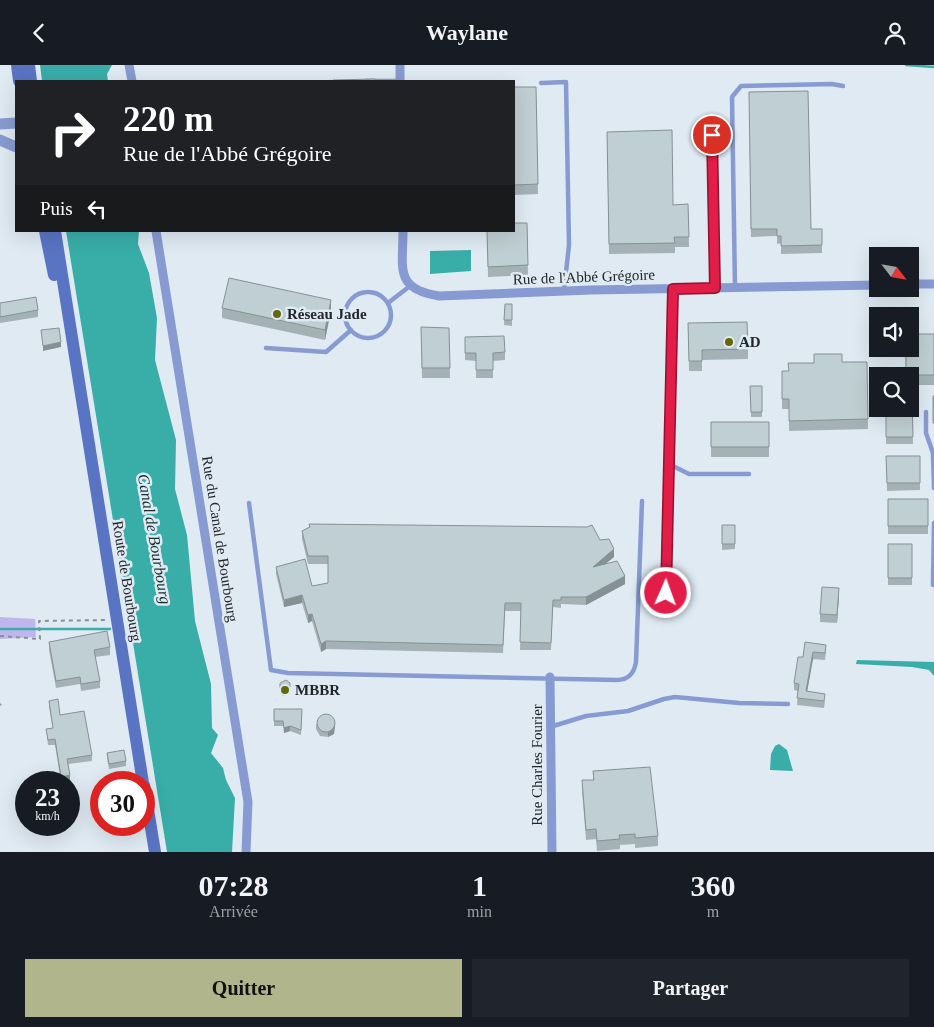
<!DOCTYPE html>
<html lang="fr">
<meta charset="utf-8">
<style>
:root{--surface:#171b24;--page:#20242c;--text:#f1f3f6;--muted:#9ea1a6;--accent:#b1b58b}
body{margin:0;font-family:Georgia,serif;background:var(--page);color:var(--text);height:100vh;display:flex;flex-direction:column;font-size:19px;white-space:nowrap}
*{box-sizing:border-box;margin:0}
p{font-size:16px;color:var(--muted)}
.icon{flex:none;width:28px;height:28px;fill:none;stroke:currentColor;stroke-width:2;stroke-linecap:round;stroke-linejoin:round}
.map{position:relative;height:787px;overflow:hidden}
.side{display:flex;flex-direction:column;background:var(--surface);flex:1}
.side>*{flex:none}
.hud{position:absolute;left:15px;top:15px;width:500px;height:152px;border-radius:0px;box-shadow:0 5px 20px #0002;background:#202124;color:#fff;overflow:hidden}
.needle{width:32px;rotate:121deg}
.buttons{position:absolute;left:869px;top:182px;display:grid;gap:10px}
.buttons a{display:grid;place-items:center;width:50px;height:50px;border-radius:0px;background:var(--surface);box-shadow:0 5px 20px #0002;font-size:25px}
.speed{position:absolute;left:15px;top:706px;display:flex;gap:10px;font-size:25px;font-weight:700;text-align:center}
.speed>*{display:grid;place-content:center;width:65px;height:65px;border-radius:50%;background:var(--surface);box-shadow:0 5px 20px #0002;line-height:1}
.speed small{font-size:12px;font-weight:400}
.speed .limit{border:8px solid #d22;background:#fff;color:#111}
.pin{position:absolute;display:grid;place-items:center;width:42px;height:42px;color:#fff;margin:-21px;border:2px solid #fff;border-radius:50%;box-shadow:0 1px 5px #0007}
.me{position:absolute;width:55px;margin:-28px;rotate:2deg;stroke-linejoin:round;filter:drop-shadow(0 0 4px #0008)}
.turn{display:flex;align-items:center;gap:18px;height:105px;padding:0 25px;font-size:22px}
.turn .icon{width:65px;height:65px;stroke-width:2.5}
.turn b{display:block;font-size:35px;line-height:42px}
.then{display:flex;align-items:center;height:48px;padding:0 25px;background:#0003;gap:10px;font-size:19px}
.eta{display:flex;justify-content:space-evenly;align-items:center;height:85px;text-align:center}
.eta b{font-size:30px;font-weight:600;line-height:35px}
.button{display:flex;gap:10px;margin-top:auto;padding:10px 25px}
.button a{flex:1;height:58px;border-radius:0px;background:var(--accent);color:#111;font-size:20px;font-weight:600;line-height:58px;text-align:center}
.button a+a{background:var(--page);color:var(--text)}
header{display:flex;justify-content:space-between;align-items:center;height:65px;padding:0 25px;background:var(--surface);font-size:22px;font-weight:600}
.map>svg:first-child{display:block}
.green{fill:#c1b5ed}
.water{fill:#39ada8}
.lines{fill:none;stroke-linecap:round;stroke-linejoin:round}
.stream{stroke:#39ada8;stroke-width:2.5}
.path{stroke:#889097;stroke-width:2;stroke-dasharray:4 4;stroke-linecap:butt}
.service{stroke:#879bd2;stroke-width:4.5}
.minor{stroke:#879bd2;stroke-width:9}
.tertiary{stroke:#879bd2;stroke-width:11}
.secondary{stroke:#5a74c4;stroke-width:12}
.wall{fill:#a5b2b5}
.shaded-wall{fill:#869194}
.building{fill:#c0cfd3;stroke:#869194}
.route-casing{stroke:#92132f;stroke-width:12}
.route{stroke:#e11d48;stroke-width:9}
.poi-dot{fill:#636909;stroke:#dfeaf3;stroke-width:2}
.labels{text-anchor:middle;stroke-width:5;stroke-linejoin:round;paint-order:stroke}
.street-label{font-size:15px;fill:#22262a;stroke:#dfeaf3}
.poi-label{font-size:15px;font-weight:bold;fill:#22262a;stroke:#dfeaf3;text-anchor:start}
.water-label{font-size:16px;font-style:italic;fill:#162f2e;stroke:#dfeaf3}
</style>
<header><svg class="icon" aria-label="back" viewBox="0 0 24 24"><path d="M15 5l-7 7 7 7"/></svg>Waylane<svg class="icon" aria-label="person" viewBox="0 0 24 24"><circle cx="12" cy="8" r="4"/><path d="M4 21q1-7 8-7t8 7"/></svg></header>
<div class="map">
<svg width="934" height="787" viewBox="0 0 934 787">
<rect width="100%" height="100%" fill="#dfeaf3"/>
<path class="green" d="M 0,552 L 35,554 L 36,572 L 0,574 Z"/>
<path class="water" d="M 40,0 L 112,0 L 107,9 L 108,16 L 42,16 Z
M 66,166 L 139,166 L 138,179 L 149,208 L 157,253 L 155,295 L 176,375 L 175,424 L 187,470 L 195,556 L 211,619 L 212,663 L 218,670 L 211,688 L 223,703 L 226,715 L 235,733 L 232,787 L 167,787 Z
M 471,185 L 471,206 L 430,209 L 430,186 Z
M 857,595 L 934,597 L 934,611 L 929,605 L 912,602 L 856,599 Z
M 779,679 L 787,685 L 793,706 L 770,705 L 771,689 L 775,681 Z"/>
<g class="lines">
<path class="stream" d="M 906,0 L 934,2
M 0,564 L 110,564"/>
<path class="path" d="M 0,571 L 40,574 L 39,556 L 106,555
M 0,640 L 1,639"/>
<path class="service" d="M 366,16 L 400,16
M 541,18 L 566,17 L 569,180 L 564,225
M 712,70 L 715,223
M 735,223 L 732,32 L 741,21 L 832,19 L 843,21
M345 250a23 23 0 1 1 46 0a23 23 0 1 1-46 0Z
M 388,238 L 410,221
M 266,283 L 326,287 L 351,265
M 926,347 L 926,368 L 933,388 L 934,423
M 669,399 L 689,409 L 749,409
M 249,438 L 271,605 L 288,608 L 617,615 C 628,615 634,609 636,597 L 642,436
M 933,520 L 934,458
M 550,662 L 586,651 L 628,646 L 664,634 L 675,632 L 739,638 L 788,639"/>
<path class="minor" d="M 129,0 L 132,16
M 400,0 L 400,16
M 156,166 L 248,737 L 246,787
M 403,166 C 403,203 394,224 439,231 L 591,225 L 878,220
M 910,219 L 934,219
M 666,527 L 673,224
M 550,612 L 552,787"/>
<path class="tertiary" d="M 0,59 L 16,58
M 0,75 L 16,82"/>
<path class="secondary" d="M 17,0 L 19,16
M 29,0 L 31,16
M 45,166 L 54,210
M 55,166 L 143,718
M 144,720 L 155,787"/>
</g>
<path class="wall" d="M 514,22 L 536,22 L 538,129 L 514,130 Z
M 749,27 L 811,164 L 822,164 L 822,188 L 781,189 L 781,178 L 777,179 L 777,171 L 751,172 Z
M 607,67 L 673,140 L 688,139 L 689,182 L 675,182 L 675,188 L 609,189 Z
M 527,158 L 528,210 L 488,212 L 487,166 Z
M 0,238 L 38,245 L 38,252 L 0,258 Z
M 505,239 L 512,239 L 512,261 L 504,260 Z
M 222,243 L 331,245 L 325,275 L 222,253 Z
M 688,258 L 748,284 L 748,294 L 702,295 L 702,306 L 689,306 Z
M 421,262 L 449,263 L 450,313 L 422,313 Z
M 934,269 L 934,320 L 910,320 L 910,311 L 906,311 L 905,284 Z
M 465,272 L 505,287 L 505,295 L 493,296 L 493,313 L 476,313 L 476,296 L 465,295 Z
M 842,297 L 867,297 L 868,364 L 789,366 L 789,344 L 782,344 L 782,316 L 788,306 Z
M 750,321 L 762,321 L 762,352 L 751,352 Z
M 912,331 L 913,379 L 886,379 L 886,344 Z
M 711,357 L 769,357 L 769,392 L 711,392 Z
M 886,391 L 920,391 L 920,425 L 887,426 Z
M 888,434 L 928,434 L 928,469 L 888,469 Z
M 309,459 L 600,475 L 614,492 L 606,498 L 625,519 L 586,540 L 561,539 L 561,543 L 553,542 L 551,585 L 520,585 L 521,546 L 505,546 L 503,588 L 326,584 L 321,587 L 312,556 L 308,558 L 302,538 L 284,542 L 276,509 L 276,502 L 312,521 L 328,518 L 328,499 L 308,499 L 302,474 L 302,466 L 309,462 Z
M 722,460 L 735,460 L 735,484 L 722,485 Z
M 888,479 L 912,479 L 912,520 L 888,520 Z
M 839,531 L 837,558 L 820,557 L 820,549 Z
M 49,577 L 110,582 L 110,590 L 95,592 L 100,616 L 100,623 L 81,626 L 80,619 L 56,623 L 49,585 Z
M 805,577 L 826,587 L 825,595 L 813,594 L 807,626 L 825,636 L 824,643 L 797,640 L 798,626 L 794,625 L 794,618 L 803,592 Z
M 280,618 L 290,628 L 283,631 L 280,628 Z
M 49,636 L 92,690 L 92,696 L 68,699 L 70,716 L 63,718 L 61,718 L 55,680 L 48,680 L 46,664 L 53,664 L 49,642 Z
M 274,644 L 302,648 L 301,670 L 290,666 L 284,668 L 283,661 L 274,661 Z
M 316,659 L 335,661 L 334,669 L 328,672 L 320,671 L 316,664 Z
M 107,688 L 126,696 L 126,701 L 109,704 L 107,693 Z
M 593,706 L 658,771 L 658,781 L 635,783 L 635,779 L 620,780 L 620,784 L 597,786 L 596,774 L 586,775 L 582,725 L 582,715 L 593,715 Z"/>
<path class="shaded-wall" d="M 331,235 L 331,245 L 325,275 L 325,265 Z
M 61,277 L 61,282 L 43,286 L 43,281 Z
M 614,484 L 614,492 L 593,509 L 593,502 Z
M 625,511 L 625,519 L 586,540 L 586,532 Z
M 839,523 L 839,531 L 837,558 L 837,550 Z
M 302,530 L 302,538 L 284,542 L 284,535 Z
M 312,549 L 312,556 L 308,558 L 308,550 Z
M 326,576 L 326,584 L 321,587 L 321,579 Z
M 813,587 L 813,594 L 806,633 L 806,626 Z
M 290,622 L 290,628 L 283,631 L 283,626 Z
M 335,656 L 335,661 L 334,669 L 328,672 L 328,667 Z
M 290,661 L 290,666 L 284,668 L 284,663 Z
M 70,710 L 70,716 L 61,718 L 61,712 Z"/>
<path class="building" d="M 375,14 L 375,16 L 333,16 L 333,15 Z
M 514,22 L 536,22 L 538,119 L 514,120 Z
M 808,26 L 811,164 L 822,164 L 822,180 L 781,181 L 781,171 L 777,171 L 777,164 L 751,164 L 749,27 Z
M 672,65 L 673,140 L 688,139 L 689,172 L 674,172 L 675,178 L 609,179 L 607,67 Z
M 514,158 L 527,158 L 528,200 L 488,202 L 487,166 L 514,166 Z
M 229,213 L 331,235 L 325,265 L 222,243 Z
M 36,232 L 38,245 L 0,252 L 0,238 Z
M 505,239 L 512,239 L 512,255 L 504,255 Z
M 747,257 L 748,284 L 702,285 L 702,296 L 689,296 L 688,258 Z
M 421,262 L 449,263 L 450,303 L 422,303 Z
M 59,263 L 61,277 L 43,281 L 41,265 Z
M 910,269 L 934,269 L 934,310 L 906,310 L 906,284 L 910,284 Z
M 504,271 L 505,287 L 493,288 L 493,305 L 476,305 L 476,288 L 465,288 L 465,272 Z
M 814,289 L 842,289 L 842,297 L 867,297 L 868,354 L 789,356 L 789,334 L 782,334 L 782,306 L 789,306 L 788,298 L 814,298 Z
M 750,321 L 762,321 L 762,347 L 751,347 Z
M 910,331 L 912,331 L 913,372 L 886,372 L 886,344 L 910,344 Z
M 933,331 L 934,331 L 934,358 L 933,358 Z
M 711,357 L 769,357 L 769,382 L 711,382 Z
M 886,391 L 920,391 L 920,418 L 887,418 Z
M 888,434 L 928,434 L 928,461 L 888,461 Z
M 309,459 L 587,462 L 592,460 L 600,475 L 609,474 L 614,484 L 593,502 L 617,496 L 625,511 L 586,532 L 561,532 L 561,535 L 553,535 L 551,578 L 520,577 L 521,538 L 505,538 L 503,580 L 326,576 L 321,579 L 312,549 L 308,550 L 302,530 L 284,535 L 276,502 L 305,494 L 312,521 L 328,518 L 328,491 L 308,491 L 302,466 L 310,462 Z
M 722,460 L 735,460 L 735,479 L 722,479 Z
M 888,479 L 912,479 L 912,513 L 888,513 Z
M 822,522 L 839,523 L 837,550 L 820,549 Z
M 107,566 L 110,582 L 94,585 L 100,616 L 81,619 L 80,612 L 56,616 L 49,577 Z
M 805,577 L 826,580 L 825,588 L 813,587 L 806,626 L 825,629 L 824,636 L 797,633 L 799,619 L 794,618 L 798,592 L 803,592 Z
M 286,615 L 290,618 L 290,622 L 283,626 L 280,623 L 280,618 Z
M 58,634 L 60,650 L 84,646 L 92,690 L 67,694 L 70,710 L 61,712 L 55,674 L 48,675 L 46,664 L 53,663 L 49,636 Z
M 274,644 L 302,644 L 301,665 L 290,661 L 284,663 L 283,656 L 274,656 Z
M317 658a9 9 0 1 1 18 0a9 9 0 1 1-18 0Z
M 124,685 L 126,696 L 109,699 L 107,688 Z
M 650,702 L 658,771 L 635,773 L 635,769 L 619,770 L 620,774 L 597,776 L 596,764 L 586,765 L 582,715 L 594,715 L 593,706 Z"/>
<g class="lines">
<g class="route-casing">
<path id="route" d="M 666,528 L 673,224 L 715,223 L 712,70"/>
</g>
<use href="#route" class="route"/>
</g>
<g class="poi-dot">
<circle cx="277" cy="249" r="5"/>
<circle cx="729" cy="277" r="5"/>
<circle cx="285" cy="625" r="5"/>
</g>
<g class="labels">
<g class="street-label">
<text transform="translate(584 212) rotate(-2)" y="5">Rue de l'Abbé Grégoire</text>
<text transform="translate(220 474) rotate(81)" y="5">Rue du Canal de Bourbourg</text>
<text transform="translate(127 516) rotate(81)" y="5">Route de Bourbourg</text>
<text transform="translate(537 700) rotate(-90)" y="5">Rue Charles Fourier</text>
</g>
<g class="poi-label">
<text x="287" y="254">Réseau Jade</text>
<text x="739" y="282">AD</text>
<text x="295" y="630">MBBR</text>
</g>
<g class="water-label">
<text transform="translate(155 474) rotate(80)" y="6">Canal de Bourbourg</text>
</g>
</g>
</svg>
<div class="buttons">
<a><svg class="needle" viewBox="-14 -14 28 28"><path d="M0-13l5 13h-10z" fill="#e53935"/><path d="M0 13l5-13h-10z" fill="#9ea1a6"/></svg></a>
<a><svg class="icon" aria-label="sound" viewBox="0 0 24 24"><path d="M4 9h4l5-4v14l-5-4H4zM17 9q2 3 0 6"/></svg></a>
<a><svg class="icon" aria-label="search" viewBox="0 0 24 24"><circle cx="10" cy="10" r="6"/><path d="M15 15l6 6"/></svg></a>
</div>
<div class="speed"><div>23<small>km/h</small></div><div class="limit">30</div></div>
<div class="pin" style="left:712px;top:70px;background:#d93025"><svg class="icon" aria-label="arrive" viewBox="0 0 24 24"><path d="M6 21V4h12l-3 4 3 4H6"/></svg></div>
<svg class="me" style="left:666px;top:528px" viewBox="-20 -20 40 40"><circle r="17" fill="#e11d48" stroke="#fff" stroke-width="3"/><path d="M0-11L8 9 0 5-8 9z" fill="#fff"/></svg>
<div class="hud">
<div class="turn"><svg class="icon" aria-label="right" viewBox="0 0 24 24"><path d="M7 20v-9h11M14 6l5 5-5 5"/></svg><div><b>220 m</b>Rue de l'Abbé Grégoire</div></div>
<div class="then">Puis<svg class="icon" aria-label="left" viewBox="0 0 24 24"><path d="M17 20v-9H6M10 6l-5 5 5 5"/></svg></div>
</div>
</div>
<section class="side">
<div class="eta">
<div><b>07:28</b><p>Arrivée</p></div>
<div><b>1</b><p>min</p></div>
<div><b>360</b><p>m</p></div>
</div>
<div class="button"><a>Quitter</a><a>Partager</a></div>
</section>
